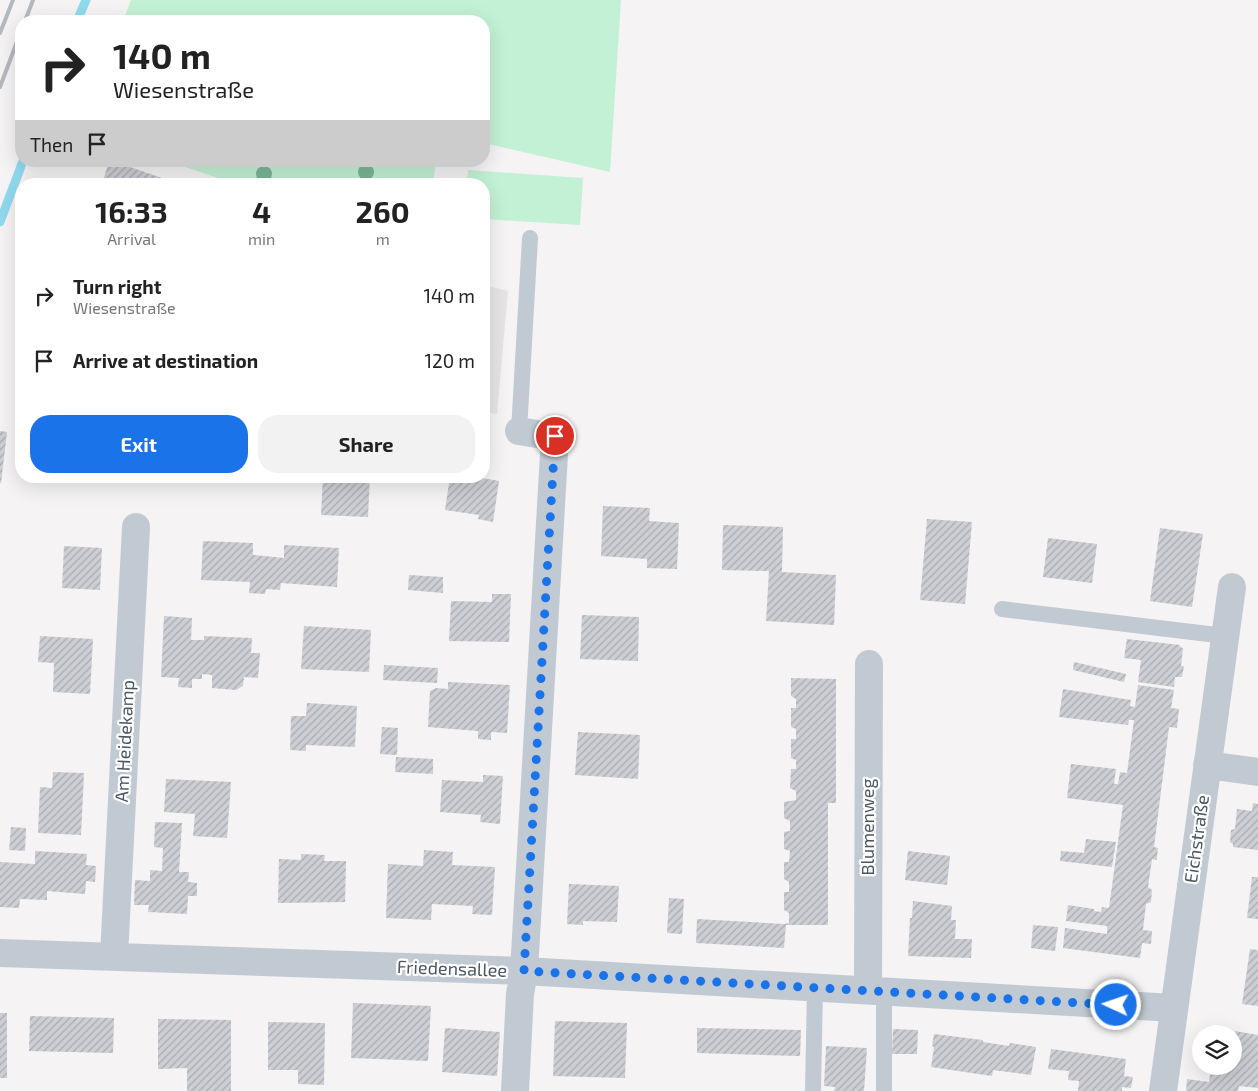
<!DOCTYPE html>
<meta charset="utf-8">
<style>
:root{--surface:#fff;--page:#f2f2f2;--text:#222;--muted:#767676;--accent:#1a73e8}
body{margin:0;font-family:"Exo 2",sans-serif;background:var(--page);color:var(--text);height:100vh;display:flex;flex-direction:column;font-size:19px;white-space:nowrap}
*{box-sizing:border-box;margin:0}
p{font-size:16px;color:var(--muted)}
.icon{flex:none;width:28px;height:28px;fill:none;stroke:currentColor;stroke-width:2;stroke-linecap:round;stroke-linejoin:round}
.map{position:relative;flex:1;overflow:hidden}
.sheet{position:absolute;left:15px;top:178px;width:475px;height:305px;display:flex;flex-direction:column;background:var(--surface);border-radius:20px;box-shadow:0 5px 20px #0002}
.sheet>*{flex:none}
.hud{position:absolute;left:15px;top:15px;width:475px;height:152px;border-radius:20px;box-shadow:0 5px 20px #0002;background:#fff;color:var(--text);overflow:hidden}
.fabs{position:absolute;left:1192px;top:1025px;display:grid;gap:10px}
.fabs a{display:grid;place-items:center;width:50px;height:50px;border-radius:50%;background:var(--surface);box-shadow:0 5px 20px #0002;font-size:25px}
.pin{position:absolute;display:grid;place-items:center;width:42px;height:42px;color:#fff;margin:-21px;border:2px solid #fff;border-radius:50%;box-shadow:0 1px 5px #0007}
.me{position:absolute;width:55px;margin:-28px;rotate:273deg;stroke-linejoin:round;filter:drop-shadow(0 0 4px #0008)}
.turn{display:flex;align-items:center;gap:18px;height:105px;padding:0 15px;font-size:22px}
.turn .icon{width:65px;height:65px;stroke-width:2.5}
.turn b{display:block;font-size:35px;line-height:42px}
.then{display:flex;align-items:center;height:48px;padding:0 15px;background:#0003;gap:10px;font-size:19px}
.eta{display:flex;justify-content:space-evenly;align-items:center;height:85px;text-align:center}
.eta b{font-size:30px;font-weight:700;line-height:35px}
.button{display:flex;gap:10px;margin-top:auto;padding:10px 15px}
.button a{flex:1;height:58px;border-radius:20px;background:var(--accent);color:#fff;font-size:20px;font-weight:700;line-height:58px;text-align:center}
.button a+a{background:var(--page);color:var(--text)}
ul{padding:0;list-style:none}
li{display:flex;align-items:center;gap:15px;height:65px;padding:0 15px}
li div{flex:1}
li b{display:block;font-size:19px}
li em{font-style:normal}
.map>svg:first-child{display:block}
.education{fill:#e6e4e5}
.green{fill:#c3f1d5}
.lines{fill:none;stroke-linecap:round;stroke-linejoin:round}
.stream{stroke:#90daee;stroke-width:9}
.building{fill:url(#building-hatch)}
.service{stroke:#c1cad2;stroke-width:16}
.minor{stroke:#c1cad2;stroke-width:28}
.rail{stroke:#b5b8bd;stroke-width:4}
.tree{fill:#7bb799}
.route{stroke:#1a73e8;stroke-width:9;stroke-dasharray:0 16.2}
.labels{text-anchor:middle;stroke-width:4.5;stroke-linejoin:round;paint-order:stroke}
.street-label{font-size:18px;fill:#4a5661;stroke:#fff}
</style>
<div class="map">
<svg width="1258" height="1091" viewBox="0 0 1258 1091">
<defs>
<pattern id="building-hatch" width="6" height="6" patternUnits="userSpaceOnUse" patternTransform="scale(1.25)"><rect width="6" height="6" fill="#cdcfd5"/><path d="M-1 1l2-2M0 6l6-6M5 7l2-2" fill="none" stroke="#a8abb0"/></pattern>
</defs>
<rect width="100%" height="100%" fill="#f5f3f3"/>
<path class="education" d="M 484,285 L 508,291 L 497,414 L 484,412 Z"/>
<path class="green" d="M 131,0 L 621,0 L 610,172 L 484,143 L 484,21 L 123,21 Z
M 167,161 L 436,161 L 433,184 L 236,184 Z
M 468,170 L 583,178 L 580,225 L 484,219 L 484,184 L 467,184 Z"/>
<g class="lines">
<path class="stream" d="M 77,21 L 86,0
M 0,222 L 23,161"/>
</g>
<path class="building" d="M 109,161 L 113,161 L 179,184 L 102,184 Z
M 0,431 L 7,432 L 1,483 L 0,483 Z
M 323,476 L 370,476 L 368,517 L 321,515 Z
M 450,476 L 470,476 L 499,481 L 493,522 L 478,519 L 479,515 L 445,510 Z
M 603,506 L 650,508 L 649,521 L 679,523 L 677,569 L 647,568 L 647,559 L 601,556 Z
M 927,519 L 972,522 L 965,604 L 920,600 Z
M 723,525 L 783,527 L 782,572 L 836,575 L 834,625 L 766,621 L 769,571 L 722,570 Z
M 1160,528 L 1203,534 L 1192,607 L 1150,601 Z
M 1048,538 L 1097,544 L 1092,583 L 1043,577 Z
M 203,541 L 253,543 L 253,555 L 284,558 L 284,545 L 339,548 L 337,587 L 281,583 L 280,590 L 266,589 L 265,594 L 249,593 L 250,582 L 201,580 Z
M 64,546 L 102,548 L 100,590 L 62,588 Z
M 409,575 L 443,577 L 443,593 L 408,590 Z
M 492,594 L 511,594 L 509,642 L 449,641 L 451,601 L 492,602 Z
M 582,615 L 639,617 L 638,661 L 580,659 Z
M 164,616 L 192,618 L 191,640 L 204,640 L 204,636 L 252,638 L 251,653 L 260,653 L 258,678 L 244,677 L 243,686 L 236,690 L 212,688 L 212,675 L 202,674 L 202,679 L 192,679 L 192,688 L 178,687 L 179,678 L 161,677 Z
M 304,626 L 371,630 L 369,672 L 301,669 Z
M 40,636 L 93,639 L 90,694 L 53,692 L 54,663 L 38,662 Z
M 1127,639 L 1180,645 L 1180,647 L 1183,648 L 1181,666 L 1184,666 L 1182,677 L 1175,677 L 1174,687 L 1138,682 L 1141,660 L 1124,658 Z
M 1074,662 L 1126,674 L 1124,682 L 1073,670 Z
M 384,665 L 438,668 L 437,683 L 383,680 Z
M 791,678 L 836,679 L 836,803 L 828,803 L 828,925 L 786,925 L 784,948 L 696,943 L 697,919 L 784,924 L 789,923 L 789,913 L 784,910 L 784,892 L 789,892 L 789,882 L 784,879 L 784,862 L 789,862 L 790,851 L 784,849 L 784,832 L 790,831 L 790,821 L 784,818 L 784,802 L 796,800 L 796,791 L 790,788 L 791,769 L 796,769 L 796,760 L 791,758 L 791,739 L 796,739 L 796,729 L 791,727 L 791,708 L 796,708 L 796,699 L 791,696 Z
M 448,682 L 510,685 L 507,733 L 491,732 L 491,740 L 478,739 L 478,731 L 428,727 L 430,691 L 436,688 L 448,689 Z
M 1138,685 L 1174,690 L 1171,708 L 1179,709 L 1177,728 L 1169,727 L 1154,847 L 1158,848 L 1157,857 L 1157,860 L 1152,859 L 1148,887 L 1152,890 L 1151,902 L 1146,904 L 1143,930 L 1152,931 L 1151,944 L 1142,943 L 1140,958 L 1063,948 L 1065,928 L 1107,934 L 1107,926 L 1066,921 L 1068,905 L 1094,909 L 1094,911 L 1101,912 L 1102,907 L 1109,908 L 1123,805 L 1067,798 L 1071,764 L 1116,769 L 1114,784 L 1118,784 L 1120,772 L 1127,773 L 1134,720 L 1129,720 L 1128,725 L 1059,717 L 1063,689 L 1131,700 L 1130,706 L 1135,707 Z
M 307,703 L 357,706 L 355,747 L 306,745 L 306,751 L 290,750 L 291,716 L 306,716 Z
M 382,727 L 398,728 L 397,755 L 380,754 Z
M 578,732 L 640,735 L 638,779 L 575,775 Z
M 396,757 L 433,759 L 433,774 L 395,772 Z
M 53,772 L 84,773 L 81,835 L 38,833 L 40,787 L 52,788 Z
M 483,775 L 503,776 L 500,824 L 480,822 L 481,815 L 440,812 L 442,780 L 483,782 Z
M 166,779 L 231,782 L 227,838 L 193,836 L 195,814 L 164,812 Z
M 1253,803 L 1258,804 L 1258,850 L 1233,847 L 1233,844 L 1230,842 L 1231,830 L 1235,829 L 1237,809 L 1252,811 Z
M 155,822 L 182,823 L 179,872 L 189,872 L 188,882 L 197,883 L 197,896 L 188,896 L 187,914 L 148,912 L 149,905 L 134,905 L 135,880 L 150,881 L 150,870 L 162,871 L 163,848 L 154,847 Z
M 11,827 L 26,828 L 25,851 L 9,850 Z
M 1086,839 L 1116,842 L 1112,867 L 1060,861 L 1061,851 L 1084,853 Z
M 424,850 L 453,852 L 452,865 L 495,867 L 492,915 L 472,914 L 473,906 L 432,904 L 431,920 L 386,918 L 388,864 L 423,866 Z
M 35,851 L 87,854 L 86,865 L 96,866 L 95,882 L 86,881 L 85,894 L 47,891 L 47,900 L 20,899 L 19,908 L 0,907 L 0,862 L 35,864 Z
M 908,851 L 950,856 L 947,885 L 905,880 Z
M 301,854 L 325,855 L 324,861 L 346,861 L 345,902 L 278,903 L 279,859 L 301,860 Z
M 1252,877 L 1258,877 L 1258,919 L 1247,918 Z
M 569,884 L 619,886 L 617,922 L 583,921 L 583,925 L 567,924 Z
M 669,898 L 684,899 L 682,934 L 667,933 Z
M 913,901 L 952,906 L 951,920 L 956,920 L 955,939 L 972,939 L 971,958 L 908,956 L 910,918 L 912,918 Z
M 1033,925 L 1058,927 L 1055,951 L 1031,948 Z
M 1250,949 L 1258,950 L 1258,1006 L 1242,1004 Z
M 353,1003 L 431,1006 L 428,1061 L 351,1058 Z
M 0,1013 L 7,1013 L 7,1078 L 0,1078 Z
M 30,1016 L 114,1018 L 113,1053 L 29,1051 Z
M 158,1019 L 231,1020 L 231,1091 L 187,1091 L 187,1068 L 158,1069 Z
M 555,1021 L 627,1023 L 625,1078 L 553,1076 Z
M 268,1022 L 325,1023 L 324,1085 L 298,1084 L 298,1070 L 268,1070 Z
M 445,1028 L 500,1032 L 497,1076 L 442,1072 Z
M 697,1028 L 801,1030 L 800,1056 L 697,1053 Z
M 893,1029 L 918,1030 L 917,1054 L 892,1054 Z
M 1235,1031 L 1258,1035 L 1258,1088 L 1239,1086 L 1238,1091 L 1186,1091 L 1187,1079 L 1209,1082 L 1211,1066 L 1234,1066 Z
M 934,1034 L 983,1040 L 983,1042 L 1009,1046 L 1010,1043 L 1036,1047 L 1031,1075 L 993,1070 L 992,1076 L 931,1067 L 934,1047 L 932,1046 Z
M 826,1046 L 867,1048 L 864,1091 L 834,1091 L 835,1087 L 824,1086 Z
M 1051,1049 L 1126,1059 L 1124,1076 L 1133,1077 L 1131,1088 L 1122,1087 L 1122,1091 L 1078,1091 L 1079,1081 L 1068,1080 L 1069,1071 L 1048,1069 Z"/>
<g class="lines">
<path class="service" d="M 519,431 L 530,238
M 1002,609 L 1225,636
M 884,992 L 884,1091
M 813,1091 L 815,988"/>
<path class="minor" d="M 1207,765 L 1258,772
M 0,953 L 524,971 L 1174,1008
M 114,956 L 136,527
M 868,990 L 869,664
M 515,1091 L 520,994 L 524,971 L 555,437 L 519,431
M 1163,1091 L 1232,587"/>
<path class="rail" d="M 25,21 L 33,0
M 0,33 L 13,0
M 0,87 L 21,31"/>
</g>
<g class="tree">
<circle cx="366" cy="172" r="8"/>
<circle cx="264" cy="174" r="8"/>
</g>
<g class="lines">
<path class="route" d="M 555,436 L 524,971 L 1116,1005"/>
</g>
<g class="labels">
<g class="street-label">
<text transform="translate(125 741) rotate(-87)" y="6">Am Heidekamp</text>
<text transform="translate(868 827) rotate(-90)" y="6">Blumenweg</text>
<text transform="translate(1197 839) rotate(-82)" y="6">Eichstraße</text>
<text transform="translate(452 969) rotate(2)" y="6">Friedensallee</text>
</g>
</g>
</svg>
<div class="fabs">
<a><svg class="icon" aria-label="layers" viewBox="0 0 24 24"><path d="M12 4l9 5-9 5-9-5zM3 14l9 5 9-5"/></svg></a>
</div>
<div class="pin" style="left:555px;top:436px;background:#d93025"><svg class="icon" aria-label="arrive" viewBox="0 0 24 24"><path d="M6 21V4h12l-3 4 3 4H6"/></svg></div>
<svg class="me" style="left:1116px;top:1005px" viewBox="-20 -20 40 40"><circle r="17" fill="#1a73e8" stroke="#fff" stroke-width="3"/><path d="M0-11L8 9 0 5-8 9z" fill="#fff"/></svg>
<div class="hud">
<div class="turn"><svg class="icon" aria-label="right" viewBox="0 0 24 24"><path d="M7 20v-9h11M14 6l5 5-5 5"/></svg><div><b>140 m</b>Wiesenstraße</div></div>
<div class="then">Then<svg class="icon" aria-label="arrive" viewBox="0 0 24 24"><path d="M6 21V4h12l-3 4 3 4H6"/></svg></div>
</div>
<section class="sheet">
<div class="eta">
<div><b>16:33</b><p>Arrival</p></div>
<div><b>4</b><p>min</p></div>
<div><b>260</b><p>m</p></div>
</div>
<ul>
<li><svg class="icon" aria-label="right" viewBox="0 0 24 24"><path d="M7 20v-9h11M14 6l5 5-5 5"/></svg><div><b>Turn right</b><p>Wiesenstraße</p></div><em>140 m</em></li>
<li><svg class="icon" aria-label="arrive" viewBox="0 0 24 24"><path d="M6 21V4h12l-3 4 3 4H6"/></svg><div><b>Arrive at destination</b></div><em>120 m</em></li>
</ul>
<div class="button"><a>Exit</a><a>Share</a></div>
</section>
</div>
